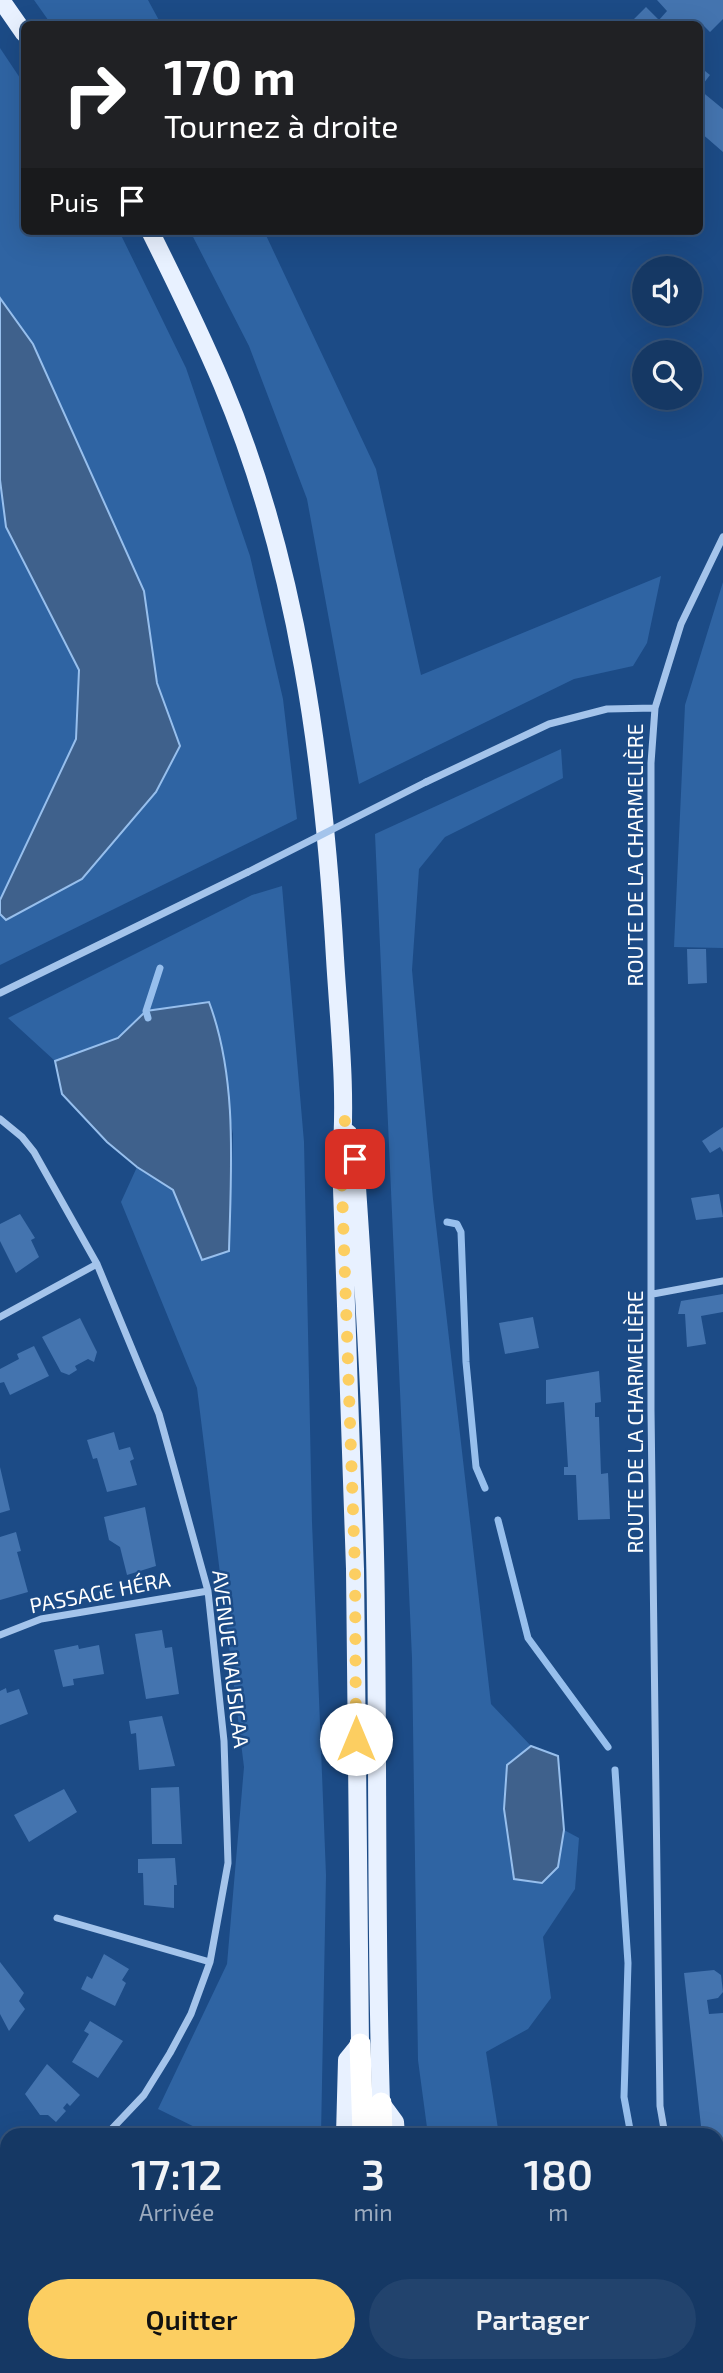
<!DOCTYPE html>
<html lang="fr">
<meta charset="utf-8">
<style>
:root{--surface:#153864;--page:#22436d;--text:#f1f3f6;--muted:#9dacbf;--line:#345278;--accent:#fcce61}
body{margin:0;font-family:"Exo 2",sans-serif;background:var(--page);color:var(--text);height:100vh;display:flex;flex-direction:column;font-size:26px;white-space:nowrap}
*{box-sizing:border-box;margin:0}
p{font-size:23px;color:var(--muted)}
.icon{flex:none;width:38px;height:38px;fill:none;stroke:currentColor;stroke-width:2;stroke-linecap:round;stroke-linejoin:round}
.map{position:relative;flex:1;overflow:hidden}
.details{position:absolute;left:0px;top:2128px;width:724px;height:245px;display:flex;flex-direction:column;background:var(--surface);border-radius:21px 21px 0 0;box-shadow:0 7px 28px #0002,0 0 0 2px var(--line)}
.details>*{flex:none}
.top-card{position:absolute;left:21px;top:21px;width:682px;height:214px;border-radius:10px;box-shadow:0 7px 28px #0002,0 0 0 2px var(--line);background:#202124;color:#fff;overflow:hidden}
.controls{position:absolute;left:632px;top:256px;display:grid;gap:14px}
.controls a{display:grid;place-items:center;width:70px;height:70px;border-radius:50%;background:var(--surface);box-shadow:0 7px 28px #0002,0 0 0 2px var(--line);font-size:35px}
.pin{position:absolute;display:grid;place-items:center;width:60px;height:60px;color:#fff;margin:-30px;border-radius:14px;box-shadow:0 4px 10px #0006}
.me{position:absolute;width:77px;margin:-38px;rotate:0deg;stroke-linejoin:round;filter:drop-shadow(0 0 5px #0008)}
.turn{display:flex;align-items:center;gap:24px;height:147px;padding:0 28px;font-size:32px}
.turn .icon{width:91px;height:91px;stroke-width:2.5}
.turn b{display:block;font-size:49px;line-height:60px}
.then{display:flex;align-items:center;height:66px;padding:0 28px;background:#0003;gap:14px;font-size:26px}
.eta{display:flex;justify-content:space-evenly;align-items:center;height:119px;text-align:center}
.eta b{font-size:42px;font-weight:600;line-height:49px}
.button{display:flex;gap:14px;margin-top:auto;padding:14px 28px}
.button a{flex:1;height:80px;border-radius:42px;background:var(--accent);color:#111;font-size:28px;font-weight:600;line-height:80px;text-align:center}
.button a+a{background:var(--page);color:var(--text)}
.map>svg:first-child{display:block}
.green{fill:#2f64a3}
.water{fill:#3f618c;stroke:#97bfed;stroke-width:2}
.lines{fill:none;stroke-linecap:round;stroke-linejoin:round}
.stream{stroke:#97bfed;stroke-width:7}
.building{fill:#4474af}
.street{stroke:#a4c4eb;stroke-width:7}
.primary{stroke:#e8f1ff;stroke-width:18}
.highway{stroke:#fff;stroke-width:21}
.street-bridge{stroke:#a4c4eb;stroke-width:7}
.route{stroke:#fcce61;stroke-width:12;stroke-dasharray:0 21.6}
.labels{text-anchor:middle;stroke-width:5;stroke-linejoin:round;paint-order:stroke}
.street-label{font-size:21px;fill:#fff;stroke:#1c4b86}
</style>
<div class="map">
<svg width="723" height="2373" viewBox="0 0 723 2373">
<rect width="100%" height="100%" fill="#1c4b86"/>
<path class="green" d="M 34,0 L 148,0 L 161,24 L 51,24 Z
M 0,48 L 24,84 L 24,231 L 119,231 L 186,368 L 250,556 L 283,699 L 297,819 L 0,965 Z
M 190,231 L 264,231 L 376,469 L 421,675 L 661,576 L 647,643 L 633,666 L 574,679 L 359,784 L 307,499 L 249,346 Z
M 723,582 L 723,948 L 674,947 L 685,705 Z
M 561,749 L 563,778 L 445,837 L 419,869 L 412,970 L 433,1199 L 491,1704 L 531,1746 L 507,1765 L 504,1809 L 514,1879 L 558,1867 L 564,1830 L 579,1838 L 575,1889 L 543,1937 L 551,1998 L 528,2029 L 486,2052 L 499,2135 L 428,2135 L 418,2060 L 412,1658 L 375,834 Z
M 282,886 L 304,1142 L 312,1522 L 326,1875 L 321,2135 L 211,2135 L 158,2109 L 227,1964 L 244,1767 L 197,1388 L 121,1202 L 137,1167 L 173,1190 L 202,1260 L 229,1251 L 233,1134 L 209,1002 L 146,1011 L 118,1038 L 55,1061 L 8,1018 L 252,895 Z
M 166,2366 L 347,2366 L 347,2373 L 158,2373 Z
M 509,2366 L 560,2366 L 562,2373 L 514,2373 Z"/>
<path class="water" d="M 0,298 L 33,344 L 144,591 L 157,683 L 180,746 L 156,792 L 82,879 L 6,920 L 0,914 L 0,900 L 76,739 L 79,670 L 6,527 L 0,480 Z
M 209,1002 C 238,1079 231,1170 229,1251 L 202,1260 L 173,1190 L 137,1167 L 107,1142 L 62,1094 L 55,1061 L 118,1038 L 146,1011 Z
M 531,1746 L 558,1756 L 564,1830 L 558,1867 L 542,1883 L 514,1879 L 504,1809 L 507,1765 Z"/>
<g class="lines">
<path class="stream" d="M 148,1018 L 146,1011 L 160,968
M 447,1222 L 457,1224 L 461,1232 L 466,1362 L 476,1467 L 485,1488
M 498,1520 L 528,1638 L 608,1747
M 615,1770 L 628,1963 L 624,2097 L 631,2135
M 684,2366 L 686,2373"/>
</g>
<path class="building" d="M 657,0 L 723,0 L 723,19 L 710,32 L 701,23 L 640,24 L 634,19 L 646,7 L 659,20 L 667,11 Z
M 700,67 L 710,75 L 700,88 Z
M 700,90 L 723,109 L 723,152 L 700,132 Z
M 687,949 L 706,949 L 707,983 L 688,984 Z
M 723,1127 L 723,1152 L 720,1147 L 710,1153 L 702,1141 Z
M 719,1194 L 723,1217 L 696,1220 L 691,1198 Z
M 20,1214 L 35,1238 L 31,1240 L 39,1257 L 16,1273 L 0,1241 L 0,1224 Z
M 723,1294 L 723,1312 L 701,1316 L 706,1344 L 687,1347 L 685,1314 L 678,1314 L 681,1301 Z
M 533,1317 L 539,1348 L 505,1354 L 499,1323 Z
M 80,1318 L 97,1352 L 94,1362 L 88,1359 L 75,1366 L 77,1370 L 69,1375 L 61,1372 L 42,1337 Z
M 34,1346 L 49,1376 L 10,1395 L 4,1382 L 0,1383 L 0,1369 L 19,1359 L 17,1354 Z
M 599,1371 L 601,1402 L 595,1403 L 595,1417 L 599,1417 L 601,1474 L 608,1473 L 610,1519 L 578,1520 L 576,1475 L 564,1475 L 564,1467 L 568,1467 L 564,1402 L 546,1404 L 546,1380 Z
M 114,1432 L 119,1450 L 130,1447 L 134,1459 L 130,1461 L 137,1485 L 107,1492 L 97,1458 L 93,1459 L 87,1440 Z
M 0,1467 L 10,1510 L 0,1513 Z
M 145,1507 L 156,1566 L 127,1575 L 120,1547 L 109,1540 L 104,1517 Z
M 16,1532 L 21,1551 L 17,1552 L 28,1592 L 0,1600 L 0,1537 Z
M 162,1630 L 165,1648 L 172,1647 L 179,1694 L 146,1699 L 135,1634 Z
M 78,1645 L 79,1649 L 99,1645 L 104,1674 L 73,1679 L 74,1685 L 63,1687 L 54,1650 Z
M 6,1688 L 7,1693 L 19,1689 L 28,1714 L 0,1725 L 0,1691 Z
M 162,1716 L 175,1766 L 139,1770 L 136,1733 L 131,1734 L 129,1721 Z
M 179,1787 L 182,1844 L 152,1844 L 151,1788 Z
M 64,1789 L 77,1812 L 29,1842 L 14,1815 Z
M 175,1858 L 177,1885 L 174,1885 L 174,1908 L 144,1905 L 143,1873 L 138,1873 L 138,1859 Z
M 104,1954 L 129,1969 L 122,1980 L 126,1983 L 115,2006 L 81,1989 L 87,1976 L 92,1979 Z
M 0,1962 L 24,1993 L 19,2001 L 25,2009 L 9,2031 L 0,2014 Z
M 714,1970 L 721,1975 L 723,1992 L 718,1998 L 707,2000 L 709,2014 L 723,2013 L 723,2165 L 718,2166 L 718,2135 L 702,2135 L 684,1973 Z
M 90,2021 L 123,2041 L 98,2078 L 72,2062 L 89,2034 L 84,2031 Z
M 47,2064 L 80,2095 L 70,2106 L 67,2103 L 63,2108 L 66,2111 L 56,2122 L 48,2115 L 40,2115 L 25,2094 Z
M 7,2268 L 7,2308 L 0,2299 L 0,2274 Z
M 60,2366 L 108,2366 L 114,2373 L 60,2373 L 57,2369 Z"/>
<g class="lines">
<path class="street" d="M 426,782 L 549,724 L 607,709 L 655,708
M 0,993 L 248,872
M 0,1119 L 22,1137 L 34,1152 L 97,1264 L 159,1414 L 208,1591 L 224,1741 L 228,1863 L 210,1962 L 191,2014 L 170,2053 L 144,2095 L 106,2135
M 653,1294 L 723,1281
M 0,1317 L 97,1264
M 0,1635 L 41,1619 L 208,1591
M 57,1918 L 210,1962
M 665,2135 L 660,2106 L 651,1410 L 651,763 L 655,708 L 681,624 L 723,537
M 0,2222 L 7,2217
M 717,2366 L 719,2373"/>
<path class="primary" d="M 1,0 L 24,33
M 150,231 C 175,281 200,332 222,384 C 298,564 324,765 335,958 C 339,1025 347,1093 341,1159 L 355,1569 L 360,2044 L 347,2060 L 345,2135
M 348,1133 L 355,1159 C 366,1313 375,1466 376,1620 C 378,1781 376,1942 381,2103 L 395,2122 L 396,2135
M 447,2366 L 451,2373
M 305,2373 L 309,2366"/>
<path class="highway" d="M 360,2044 L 363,2135
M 381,2103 L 382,2135
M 378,2366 L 378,2373
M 396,2366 L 396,2373"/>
<path class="street-bridge" d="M 248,872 L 426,782"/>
</g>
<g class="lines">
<path class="route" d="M 355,1159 L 345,1119 L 341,1159 L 355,1569 L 356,1739"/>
</g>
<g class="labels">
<g class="street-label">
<text transform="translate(636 855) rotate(-90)" y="7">ROUTE DE LA CHARMELIÈRE</text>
<text transform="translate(636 1422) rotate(-90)" y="7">ROUTE DE LA CHARMELIÈRE</text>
<text transform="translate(100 1593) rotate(-11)" y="7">PASSAGE HÉRA</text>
<text transform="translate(230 1659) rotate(83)" y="7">AVENUE NAUSICAA</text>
</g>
</g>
</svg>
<div class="controls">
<a><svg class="icon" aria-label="sound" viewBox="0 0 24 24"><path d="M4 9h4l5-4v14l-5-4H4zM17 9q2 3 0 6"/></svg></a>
<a><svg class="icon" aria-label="search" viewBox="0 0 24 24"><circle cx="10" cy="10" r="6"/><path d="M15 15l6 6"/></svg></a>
</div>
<div class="pin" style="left:355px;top:1159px;background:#d93025"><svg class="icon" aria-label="arrive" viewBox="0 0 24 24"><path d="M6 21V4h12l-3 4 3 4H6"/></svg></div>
<svg class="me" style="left:356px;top:1739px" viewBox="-20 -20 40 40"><circle r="19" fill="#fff"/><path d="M0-13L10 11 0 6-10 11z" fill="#fcce61"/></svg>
<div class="top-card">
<div class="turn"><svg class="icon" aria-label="right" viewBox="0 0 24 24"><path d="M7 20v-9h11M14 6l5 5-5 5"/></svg><div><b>170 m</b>Tournez à droite</div></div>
<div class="then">Puis<svg class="icon" aria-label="arrive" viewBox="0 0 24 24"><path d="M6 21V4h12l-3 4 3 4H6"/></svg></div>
</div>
<section class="details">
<div class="eta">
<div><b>17:12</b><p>Arrivée</p></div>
<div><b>3</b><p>min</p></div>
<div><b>180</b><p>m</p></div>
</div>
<div class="button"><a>Quitter</a><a>Partager</a></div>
</section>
</div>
